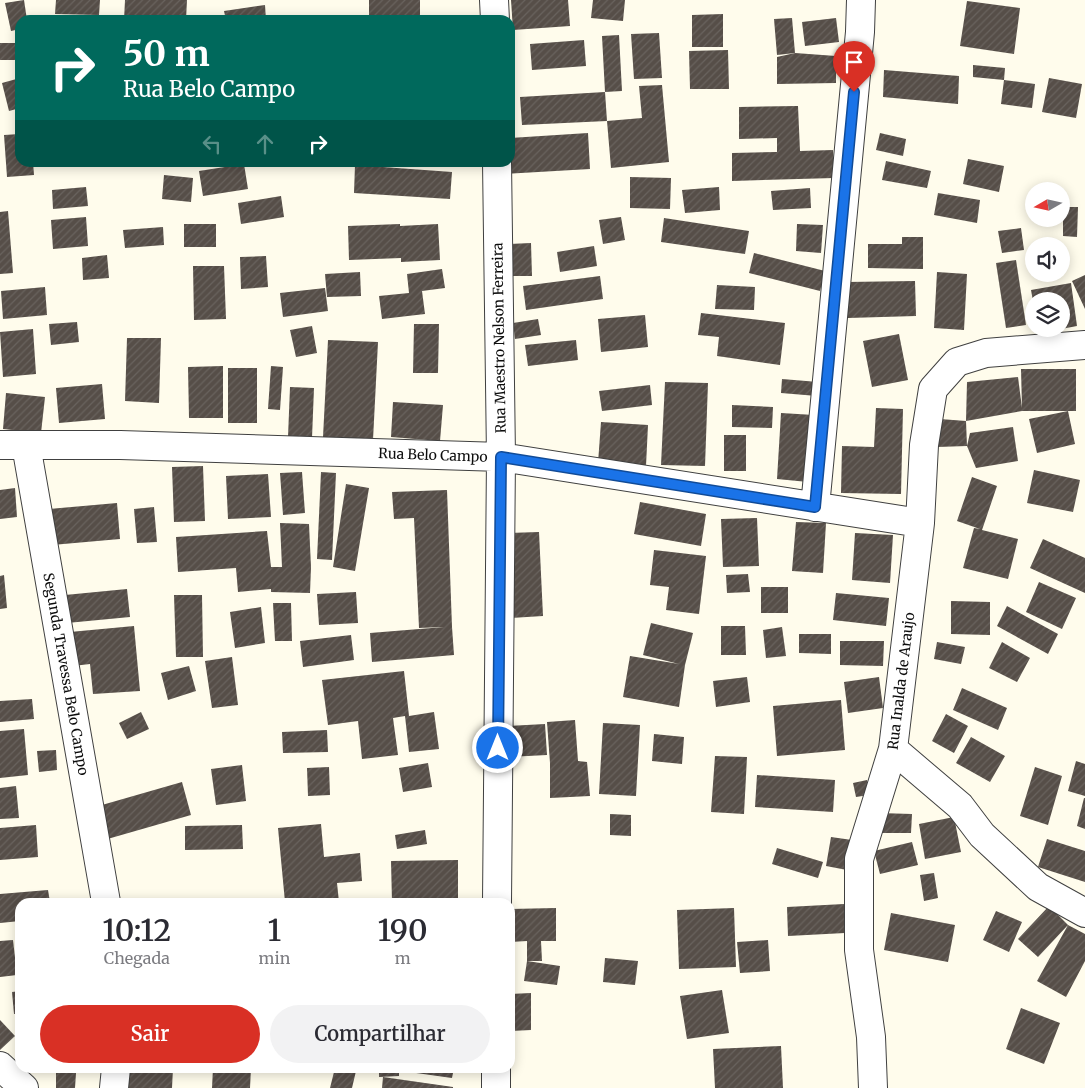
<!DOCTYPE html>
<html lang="pt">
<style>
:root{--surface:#fff;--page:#f2f2f3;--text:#2b2b33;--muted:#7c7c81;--accent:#d93025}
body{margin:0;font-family:Merriweather,serif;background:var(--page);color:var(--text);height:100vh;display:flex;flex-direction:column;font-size:19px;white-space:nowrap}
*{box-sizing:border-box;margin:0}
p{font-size:16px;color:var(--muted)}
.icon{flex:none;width:28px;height:28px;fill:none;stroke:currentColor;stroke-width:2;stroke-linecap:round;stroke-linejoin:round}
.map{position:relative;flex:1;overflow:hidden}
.details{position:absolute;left:15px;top:898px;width:500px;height:175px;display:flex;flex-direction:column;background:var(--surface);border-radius:15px;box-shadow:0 2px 12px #0003}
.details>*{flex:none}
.hud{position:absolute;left:15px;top:15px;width:500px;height:152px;border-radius:15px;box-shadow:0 2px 12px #0003;background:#00695c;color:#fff;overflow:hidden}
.needle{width:32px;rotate:261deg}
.fabs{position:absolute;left:1025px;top:182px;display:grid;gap:10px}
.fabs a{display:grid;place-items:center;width:45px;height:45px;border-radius:50%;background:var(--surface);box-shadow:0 2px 12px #0003;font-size:25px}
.pin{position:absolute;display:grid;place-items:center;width:42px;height:42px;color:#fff;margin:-51px -21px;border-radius:50% 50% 50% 0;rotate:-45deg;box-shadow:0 0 5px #0007}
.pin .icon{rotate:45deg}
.me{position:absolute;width:55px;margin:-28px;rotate:0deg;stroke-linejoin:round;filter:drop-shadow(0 0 4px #0008)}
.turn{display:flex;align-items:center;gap:18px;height:105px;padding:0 25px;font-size:22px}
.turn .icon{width:65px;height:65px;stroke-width:2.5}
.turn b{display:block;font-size:35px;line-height:42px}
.lanes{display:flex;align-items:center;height:48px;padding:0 25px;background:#0003;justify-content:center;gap:25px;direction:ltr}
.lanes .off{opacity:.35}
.eta{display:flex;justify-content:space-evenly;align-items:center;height:85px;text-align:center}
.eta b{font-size:30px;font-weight:600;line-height:35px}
.button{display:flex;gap:10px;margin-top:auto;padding:10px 25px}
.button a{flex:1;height:58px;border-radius:30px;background:var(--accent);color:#fff;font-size:20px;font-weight:600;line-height:58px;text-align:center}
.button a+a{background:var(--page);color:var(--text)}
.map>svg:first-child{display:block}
.building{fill:url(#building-hatch)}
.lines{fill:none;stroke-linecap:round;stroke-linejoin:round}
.minor-casing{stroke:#404040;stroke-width:30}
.tertiary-casing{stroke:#404040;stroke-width:30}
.minor{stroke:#fff;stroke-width:28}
.tertiary{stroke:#fff;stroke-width:28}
.route-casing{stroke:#114b97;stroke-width:12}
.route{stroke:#1a73e8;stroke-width:9}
.labels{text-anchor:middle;stroke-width:5;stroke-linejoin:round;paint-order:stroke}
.street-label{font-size:14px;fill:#0d0d0d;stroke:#fff}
</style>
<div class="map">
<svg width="1085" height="1088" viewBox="0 0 1085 1088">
<defs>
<pattern id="building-hatch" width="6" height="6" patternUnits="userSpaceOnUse" patternTransform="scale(1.25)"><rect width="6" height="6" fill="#564e48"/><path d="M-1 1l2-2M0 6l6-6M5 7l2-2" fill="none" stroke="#69635e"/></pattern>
</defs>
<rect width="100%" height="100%" fill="#fffcec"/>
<path class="building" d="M 24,0 L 27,20 L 20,20 L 20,29 L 11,31 L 5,3 Z
M 56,0 L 100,0 L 99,15 L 55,14 Z
M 125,0 L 187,0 L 186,20 L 124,20 Z
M 369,0 L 420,0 L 420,20 L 369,20 Z
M 511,0 L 568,0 L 570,26 L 513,30 Z
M 593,0 L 625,0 L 623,21 L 591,18 Z
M 967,1 L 1020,8 L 1014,54 L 960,46 Z
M 265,5 L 266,20 L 226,20 L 224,11 Z
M 723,14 L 723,47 L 692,47 L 692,15 Z
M 792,18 L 795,53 L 836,56 L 836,83 L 777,84 L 777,57 L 795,53 L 777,55 L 774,19 Z
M 836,18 L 839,42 L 805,46 L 802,22 Z
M 659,33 L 662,78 L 634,79 L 631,34 Z
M 619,35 L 622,91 L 605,92 L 602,36 Z
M 584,40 L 586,66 L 532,70 L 530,44 Z
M 0,43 L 20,43 L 20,60 L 0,60 Z
M 728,50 L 729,89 L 690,89 L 689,51 Z
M 973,65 L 1005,68 L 1004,80 L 973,77 Z
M 884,70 L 959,76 L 958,104 L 883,97 Z
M 20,78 L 20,108 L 9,111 L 2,83 Z
M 1049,78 L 1082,84 L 1076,118 L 1042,112 Z
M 1004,80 L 1035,84 L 1032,108 L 1001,104 Z
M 662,85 L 669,162 L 611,168 L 607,121 L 642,118 L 639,86 Z
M 605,92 L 607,121 L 522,125 L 520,97 Z
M 798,106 L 800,151 L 833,150 L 834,178 L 732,181 L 732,153 L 777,152 L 777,138 L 739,139 L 739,107 Z
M 588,133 L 590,169 L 505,174 L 510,162 L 510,138 Z
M 880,133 L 906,139 L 903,156 L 876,150 Z
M 20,134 L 20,162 L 33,162 L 34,175 L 7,177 L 4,135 Z
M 968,159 L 1004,166 L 999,192 L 963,184 Z
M 886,161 L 931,171 L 927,188 L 882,180 Z
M 244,164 L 248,189 L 203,196 L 199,171 Z
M 355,165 L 452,172 L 450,199 L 354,193 Z
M 164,175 L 193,178 L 191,202 L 162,199 Z
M 630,177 L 671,178 L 670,209 L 630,208 Z
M 86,187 L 88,206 L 53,209 L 52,190 Z
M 719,187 L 720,210 L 685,213 L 682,190 Z
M 810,188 L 811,208 L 773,210 L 771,191 Z
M 938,193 L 980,200 L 977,223 L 934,215 Z
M 281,196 L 284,217 L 241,224 L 238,203 Z
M 1063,207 L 1078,207 L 1077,237 L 1063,236 Z
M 8,211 L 13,273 L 0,274 L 0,212 Z
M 86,217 L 88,246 L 53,249 L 51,220 Z
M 621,217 L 625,240 L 603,244 L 599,220 Z
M 664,218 L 749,231 L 745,254 L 661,242 Z
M 184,224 L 216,224 L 216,247 L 184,247 Z
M 400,224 L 400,226 L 438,224 L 440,260 L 401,262 L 401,258 L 349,260 L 348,226 Z
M 797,224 L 823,225 L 821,253 L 796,251 Z
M 163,227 L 164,245 L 125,248 L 123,230 Z
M 1021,228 L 1024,250 L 1002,253 L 998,231 Z
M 902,237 L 923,237 L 923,269 L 868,268 L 868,244 L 902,244 Z
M 531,243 L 532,276 L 511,276 L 509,244 Z
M 594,246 L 597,266 L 560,272 L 557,252 Z
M 754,253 L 825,271 L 820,291 L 749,273 Z
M 107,255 L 109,278 L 83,280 L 82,258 Z
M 266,256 L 268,287 L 241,289 L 240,257 Z
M 1016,260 L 1026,325 L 1006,328 L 996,263 Z
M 193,266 L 224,266 L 226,319 L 194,320 Z
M 442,269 L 445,288 L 422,291 L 425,314 L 382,319 L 379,296 L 409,293 L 407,274 Z
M 360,272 L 361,296 L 327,297 L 325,274 Z
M 937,272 L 967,274 L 964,330 L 934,328 Z
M 1085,275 L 1085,309 L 1072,281 Z
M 600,276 L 603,299 L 526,310 L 523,286 Z
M 915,281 L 916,316 L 848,318 L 846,282 Z
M 1071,283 L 1077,326 L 1061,329 L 1061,301 L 1033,301 L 1031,290 Z
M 717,285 L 755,287 L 754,310 L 715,309 Z
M 45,287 L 47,315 L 3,319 L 1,291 Z
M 325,288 L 328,311 L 283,317 L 280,293 Z
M 701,313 L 785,323 L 780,365 L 717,356 L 719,337 L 698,335 Z
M 645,315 L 648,347 L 601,352 L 598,319 Z
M 538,319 L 541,335 L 515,339 L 513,323 Z
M 77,322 L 79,342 L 51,345 L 49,324 Z
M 414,324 L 439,324 L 438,373 L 413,373 Z
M 312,326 L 317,353 L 296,357 L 290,330 Z
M 33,329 L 36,374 L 3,377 L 0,332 Z
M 899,334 L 908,380 L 872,387 L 863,341 Z
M 127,338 L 161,338 L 159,403 L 125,401 Z
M 328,340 L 378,342 L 373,440 L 323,437 Z
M 576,340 L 578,360 L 528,366 L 525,345 Z
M 223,366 L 223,418 L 189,418 L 188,367 Z
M 271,366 L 283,367 L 280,410 L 268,409 Z
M 228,368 L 257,368 L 257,423 L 228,423 Z
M 1021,369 L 1076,369 L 1076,411 L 1068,411 L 1075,444 L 1037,453 L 1029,419 L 1068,411 L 1022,411 L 966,421 L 967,446 L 937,447 L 940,419 L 966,421 L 967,382 L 1018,377 L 1022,408 Z
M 782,379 L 818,382 L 817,396 L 781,393 Z
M 665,382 L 708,383 L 705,466 L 661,465 Z
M 102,384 L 105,419 L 59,423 L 56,388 Z
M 650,385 L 652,405 L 602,411 L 599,391 Z
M 290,387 L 314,388 L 312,438 L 288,437 Z
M 6,393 L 45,397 L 41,433 L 3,429 Z
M 393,402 L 443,405 L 440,441 L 391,437 Z
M 732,405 L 773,407 L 772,428 L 732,427 Z
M 876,408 L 903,409 L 901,494 L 841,493 L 842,446 L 874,447 Z
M 781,413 L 814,415 L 808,482 L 777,479 Z
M 601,422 L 648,425 L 646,466 L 598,463 Z
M 1013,427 L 1018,461 L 976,468 L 967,446 L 970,433 Z
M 724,435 L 746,435 L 746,471 L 724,471 Z
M 203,466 L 205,521 L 174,522 L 172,467 Z
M 1034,470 L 1080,480 L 1073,512 L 1027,503 Z
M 302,472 L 305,513 L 283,515 L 280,473 Z
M 321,472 L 336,473 L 332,560 L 317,559 Z
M 268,474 L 271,517 L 228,519 L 226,476 Z
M 972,477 L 997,486 L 982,530 L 1018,539 L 1008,579 L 963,568 L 974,528 L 980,529 L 957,521 Z
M 346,484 L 369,488 L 355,571 L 333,567 Z
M 15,488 L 17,517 L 0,519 L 0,490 Z
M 447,490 L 452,627 L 454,655 L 372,662 L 370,633 L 444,627 L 419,628 L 414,518 L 394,519 L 392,492 Z
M 640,502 L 706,514 L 701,546 L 634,534 Z
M 117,503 L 120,539 L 52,545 L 49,509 Z
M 154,507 L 157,542 L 137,543 L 134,509 Z
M 757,518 L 759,566 L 723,567 L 721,519 Z
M 796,522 L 826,523 L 823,573 L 792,571 Z
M 280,523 L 309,524 L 311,567 L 310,593 L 271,592 L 271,589 L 238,592 L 236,568 L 178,572 L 176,537 L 267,531 L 271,567 L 282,567 Z
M 539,532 L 543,616 L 511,618 L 508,533 Z
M 855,533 L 893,535 L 890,583 L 852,580 Z
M 1043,539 L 1085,558 L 1085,593 L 1030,568 Z
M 654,550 L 706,556 L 699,614 L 666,610 L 669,587 L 650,585 Z
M 748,574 L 750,592 L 727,593 L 726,575 Z
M 4,575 L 7,608 L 0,609 L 0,576 Z
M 1039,582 L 1076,598 L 1062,629 L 1026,612 Z
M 761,587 L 788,587 L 788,613 L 761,613 Z
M 127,589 L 130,617 L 67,623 L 65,595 Z
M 356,592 L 358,623 L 319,625 L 317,594 Z
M 836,593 L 889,598 L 886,626 L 833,620 Z
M 174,595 L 202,595 L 203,657 L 176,657 Z
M 951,601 L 990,602 L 990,635 L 951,634 Z
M 273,603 L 291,603 L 292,641 L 275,641 Z
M 1007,606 L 1058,634 L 1048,654 L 997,626 Z
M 261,607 L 265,643 L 235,648 L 230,612 Z
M 651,623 L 693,633 L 685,665 L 679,707 L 623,697 L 630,656 L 679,664 L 643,655 Z
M 134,626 L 140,691 L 93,694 L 90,664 L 73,666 L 70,632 Z
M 721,626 L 745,626 L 746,655 L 721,655 Z
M 782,627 L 786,656 L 766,658 L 763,630 Z
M 799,634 L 831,634 L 831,654 L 799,653 Z
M 351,635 L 354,660 L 303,667 L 300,641 Z
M 840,641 L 884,641 L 883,666 L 840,665 Z
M 937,642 L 965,647 L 961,664 L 934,659 Z
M 1002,642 L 1030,658 L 1017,682 L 989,668 Z
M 232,657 L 238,705 L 212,708 L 205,661 Z
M 189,666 L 196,691 L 168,700 L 161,673 Z
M 404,671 L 409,716 L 434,712 L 439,749 L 409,752 L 405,716 L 393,718 L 398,755 L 362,759 L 358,721 L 328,725 L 322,680 Z
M 747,677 L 750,702 L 716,707 L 713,681 Z
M 879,677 L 883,708 L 848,713 L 844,682 Z
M 962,688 L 1007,708 L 998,730 L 953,710 Z
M 32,699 L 34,719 L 0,722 L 0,701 Z
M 841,700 L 845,750 L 777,756 L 773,706 Z
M 141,712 L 149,729 L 127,739 L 119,723 Z
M 946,714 L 968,726 L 954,753 L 932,741 Z
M 575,720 L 578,761 L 587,762 L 590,796 L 550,798 L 550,763 L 547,722 Z
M 603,723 L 640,725 L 636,796 L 599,794 Z
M 545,724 L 547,755 L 508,757 L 507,726 Z
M 24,729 L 28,775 L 0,778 L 0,731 Z
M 327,730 L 328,752 L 283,753 L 282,732 Z
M 654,734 L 684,737 L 682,764 L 652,761 Z
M 971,737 L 1005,756 L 990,782 L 956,763 Z
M 56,750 L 57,770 L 39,772 L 37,751 Z
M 715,756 L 747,757 L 744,814 L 711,812 Z
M 1076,761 L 1085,764 L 1085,796 L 1068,791 Z
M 428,763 L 432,787 L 403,792 L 399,768 Z
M 242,765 L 246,801 L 216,805 L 211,769 Z
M 329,767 L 330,795 L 308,796 L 307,768 Z
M 1035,767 L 1062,776 L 1048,825 L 1020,816 Z
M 757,775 L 835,780 L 833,812 L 755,807 Z
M 867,780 L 869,795 L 856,797 L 853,783 Z
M 182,782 L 191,815 L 104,840 L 95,807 Z
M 16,786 L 19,818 L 0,819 L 0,788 Z
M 1084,798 L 1085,798 L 1085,829 L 1077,826 Z
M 879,813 L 912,814 L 911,833 L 879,833 Z
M 610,814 L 631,815 L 631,836 L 610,835 Z
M 954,817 L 961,852 L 925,859 L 919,824 Z
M 321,824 L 324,857 L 360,853 L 362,881 L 337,883 L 339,902 L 285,902 L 278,828 Z
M 36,825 L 38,857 L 0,860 L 0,828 Z
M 242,825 L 243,849 L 185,850 L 185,826 Z
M 425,830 L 427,844 L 397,849 L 395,835 Z
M 831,837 L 852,840 L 847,870 L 826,866 Z
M 1047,839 L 1085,851 L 1085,882 L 1038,867 Z
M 912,842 L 918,865 L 880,874 L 874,851 Z
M 777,848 L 823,862 L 818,878 L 772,864 Z
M 458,860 L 458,901 L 392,902 L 391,861 Z
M 934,873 L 938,898 L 924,901 L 920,875 Z
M 48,890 L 50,902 L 20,902 L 20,921 L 0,923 L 0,894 Z
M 844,904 L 845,933 L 788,936 L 787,907 Z
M 1049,906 L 1068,925 L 1085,934 L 1085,961 L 1066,997 L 1037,981 L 1068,925 L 1038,957 L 1018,939 Z
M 556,908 L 556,941 L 541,941 L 542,961 L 527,961 L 527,941 L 510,942 L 510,909 Z
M 734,908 L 736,967 L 679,969 L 677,910 Z
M 996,911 L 1022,922 L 1009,952 L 983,940 Z
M 891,913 L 955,925 L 948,962 L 884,950 Z
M 13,940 L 17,975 L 0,977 L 0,941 Z
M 768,940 L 770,971 L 740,973 L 737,942 Z
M 605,958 L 638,961 L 635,985 L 603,982 Z
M 527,961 L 560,966 L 557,985 L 524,981 Z
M 722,990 L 729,1033 L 687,1039 L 680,996 Z
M 20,991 L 20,1014 L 14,1014 L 12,992 Z
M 531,993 L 531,1030 L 511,1031 L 510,994 Z
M 1021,1008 L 1060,1023 L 1044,1064 L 1006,1049 Z
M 0,1020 L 15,1036 L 0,1050 Z
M 781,1046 L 783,1088 L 715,1088 L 713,1049 Z
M 125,1068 L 173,1068 L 172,1088 L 125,1088 Z
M 213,1068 L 251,1068 L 250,1088 L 212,1088 Z
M 335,1068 L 341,1068 L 356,1071 L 352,1088 L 330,1088 Z
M 379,1068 L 399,1068 L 399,1076 L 379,1077 Z
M 410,1068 L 454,1068 L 452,1078 L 409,1072 Z
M 56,1073 L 76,1073 L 75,1088 L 56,1088 Z
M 383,1077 L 453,1087 L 453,1088 L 382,1088 Z"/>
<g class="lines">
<g class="minor-casing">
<path id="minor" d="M 494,0 L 495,20
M 497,162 L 501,457 L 497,902
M 0,445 L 120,445 L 501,457 L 920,523
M 26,445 L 106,902
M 815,507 L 860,32 L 861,0
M 893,749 L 960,806 L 982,835 L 1038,887 L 1085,913
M 114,1088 L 116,1068
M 496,1088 L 496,1068
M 873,1088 L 871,1037 L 859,950 L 859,859 L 893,749 L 920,523 L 924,445 L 933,389 L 957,362 L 986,353 L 1085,345"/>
</g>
<g class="tertiary-casing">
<path id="tertiary" d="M 0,1066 L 24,1088"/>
</g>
<use href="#minor" class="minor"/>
<use href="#tertiary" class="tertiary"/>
</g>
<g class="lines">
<g class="route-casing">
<path id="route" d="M 498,748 L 501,457 L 815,507 L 854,92"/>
</g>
<use href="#route" class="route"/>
</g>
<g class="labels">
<g class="street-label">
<text transform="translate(499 338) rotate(-91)" y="5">Rua Maestro Nelson Ferreira</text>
<text transform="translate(433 455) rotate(2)" y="5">Rua Belo Campo</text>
<text transform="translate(66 674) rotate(80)" y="5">Segunda Travessa Belo Campo</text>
<text transform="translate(901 681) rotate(-83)" y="5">Rua Inalda de Araujo</text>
</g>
</g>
</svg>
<div class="fabs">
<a><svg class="needle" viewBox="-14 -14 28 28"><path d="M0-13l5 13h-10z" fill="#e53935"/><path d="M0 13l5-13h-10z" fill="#7c7c81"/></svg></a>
<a><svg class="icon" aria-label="sound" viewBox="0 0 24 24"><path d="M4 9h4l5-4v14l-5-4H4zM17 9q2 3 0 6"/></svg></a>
<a><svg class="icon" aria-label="layers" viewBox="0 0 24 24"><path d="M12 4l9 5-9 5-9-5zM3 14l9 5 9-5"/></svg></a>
</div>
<div class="pin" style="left:854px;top:92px;background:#d93025"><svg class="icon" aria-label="arrive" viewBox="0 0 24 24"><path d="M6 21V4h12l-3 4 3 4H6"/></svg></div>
<svg class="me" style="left:498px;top:748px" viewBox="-20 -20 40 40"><circle r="17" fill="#1a73e8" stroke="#fff" stroke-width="3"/><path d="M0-11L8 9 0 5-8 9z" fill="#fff"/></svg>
<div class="hud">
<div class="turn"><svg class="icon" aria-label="right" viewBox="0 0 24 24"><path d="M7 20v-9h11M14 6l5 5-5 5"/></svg><div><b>50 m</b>Rua Belo Campo</div></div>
<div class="lanes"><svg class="icon off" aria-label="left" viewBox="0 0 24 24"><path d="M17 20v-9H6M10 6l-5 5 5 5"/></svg><svg class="icon off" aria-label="ahead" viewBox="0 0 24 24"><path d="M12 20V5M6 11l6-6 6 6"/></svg><svg class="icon" aria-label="right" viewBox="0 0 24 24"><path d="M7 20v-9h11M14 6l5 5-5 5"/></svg></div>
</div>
<section class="details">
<div class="eta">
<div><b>10:12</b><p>Chegada</p></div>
<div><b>1</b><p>min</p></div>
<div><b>190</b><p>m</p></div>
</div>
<div class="button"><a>Sair</a><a>Compartilhar</a></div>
</section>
</div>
